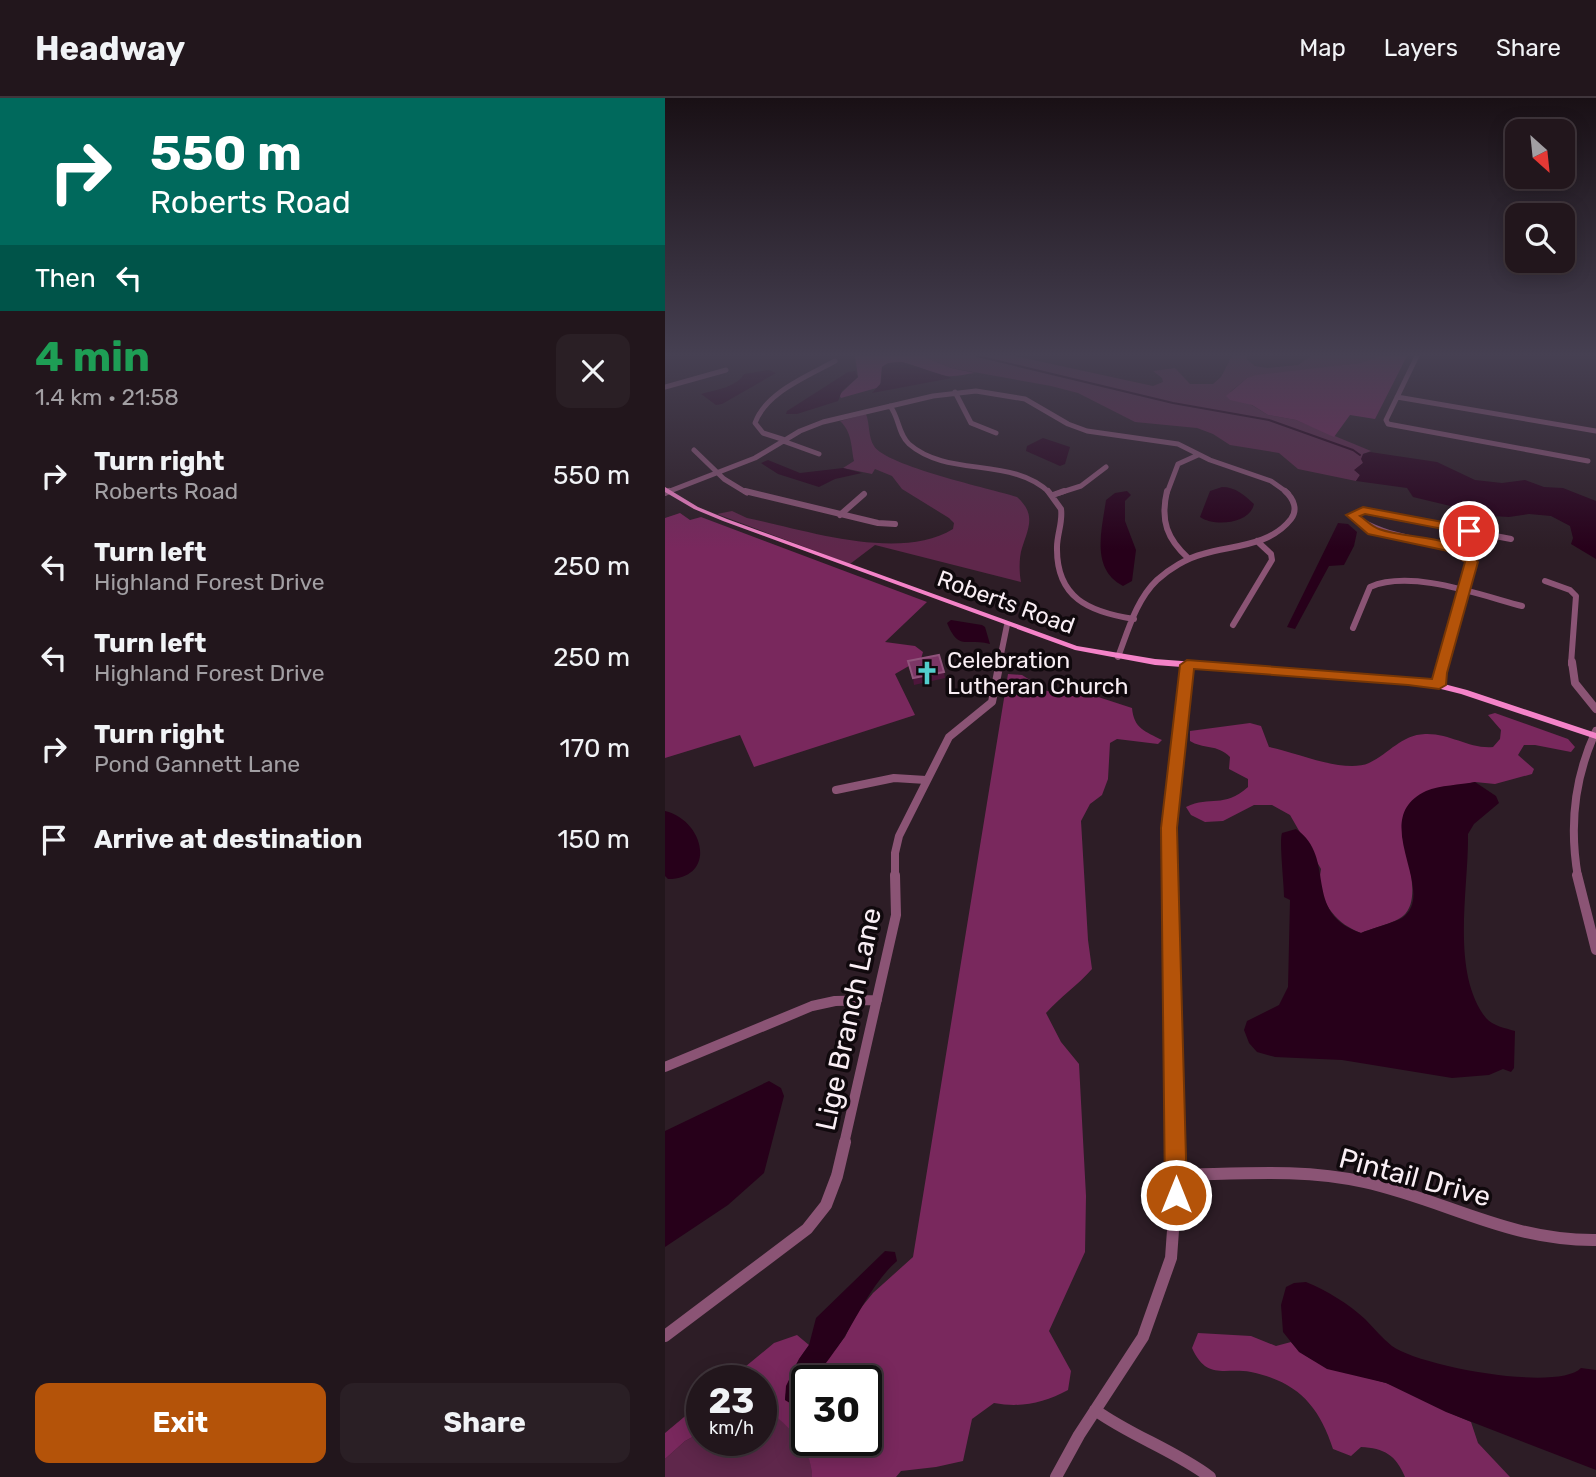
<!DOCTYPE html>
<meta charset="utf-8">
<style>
:root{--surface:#22161c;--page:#2a1f25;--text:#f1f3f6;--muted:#a29fa3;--line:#3f353b;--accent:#b45309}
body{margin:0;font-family:Rubik,sans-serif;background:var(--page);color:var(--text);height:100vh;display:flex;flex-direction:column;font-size:26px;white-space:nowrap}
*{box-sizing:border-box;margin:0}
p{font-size:23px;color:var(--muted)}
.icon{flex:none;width:38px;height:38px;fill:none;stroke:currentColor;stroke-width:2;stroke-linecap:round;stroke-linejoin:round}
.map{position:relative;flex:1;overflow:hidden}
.drawer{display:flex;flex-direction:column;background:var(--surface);width:665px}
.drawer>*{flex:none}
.hud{background:#00695c;color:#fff;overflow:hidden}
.needle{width:46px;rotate:153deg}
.controls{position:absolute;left:840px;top:21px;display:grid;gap:14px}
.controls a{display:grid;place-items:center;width:70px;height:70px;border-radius:14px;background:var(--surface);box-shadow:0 4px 18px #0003,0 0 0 2px var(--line);font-size:35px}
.speed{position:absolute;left:21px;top:1267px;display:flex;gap:14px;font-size:35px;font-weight:700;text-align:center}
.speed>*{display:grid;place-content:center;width:91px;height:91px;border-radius:50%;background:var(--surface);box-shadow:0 4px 18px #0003,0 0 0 2px var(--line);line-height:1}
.speed small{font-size:18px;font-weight:400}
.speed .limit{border:4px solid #111;border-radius:10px;background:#fff;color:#111}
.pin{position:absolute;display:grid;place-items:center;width:60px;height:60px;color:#fff;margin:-30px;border:4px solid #fff;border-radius:50%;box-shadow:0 2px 7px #0007}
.me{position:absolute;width:77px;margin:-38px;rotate:0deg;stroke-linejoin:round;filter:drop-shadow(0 0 5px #0008)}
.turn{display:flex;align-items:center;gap:24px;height:147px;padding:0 35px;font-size:32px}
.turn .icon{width:91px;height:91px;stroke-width:2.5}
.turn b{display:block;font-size:49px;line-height:60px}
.then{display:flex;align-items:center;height:66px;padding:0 35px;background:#0003;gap:14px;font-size:26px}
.round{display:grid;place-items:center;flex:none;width:74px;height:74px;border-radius:14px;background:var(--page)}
.head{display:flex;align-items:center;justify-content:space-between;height:119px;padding:0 35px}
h1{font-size:42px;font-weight:700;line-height:52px;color:#1e9e55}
.primary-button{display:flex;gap:14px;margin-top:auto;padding:14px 35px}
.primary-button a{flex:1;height:80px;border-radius:14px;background:var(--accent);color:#fff;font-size:28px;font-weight:700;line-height:80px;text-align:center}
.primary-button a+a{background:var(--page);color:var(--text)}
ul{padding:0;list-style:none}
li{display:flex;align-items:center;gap:21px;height:91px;padding:0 35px}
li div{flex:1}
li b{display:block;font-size:26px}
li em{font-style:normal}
header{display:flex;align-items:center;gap:42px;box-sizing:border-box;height:98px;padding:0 35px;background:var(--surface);border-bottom:2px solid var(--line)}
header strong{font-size:33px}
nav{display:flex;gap:38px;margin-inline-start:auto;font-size:24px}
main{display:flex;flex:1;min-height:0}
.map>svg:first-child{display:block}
.green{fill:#5f274b}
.forest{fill:#79285d}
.water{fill:#27001a}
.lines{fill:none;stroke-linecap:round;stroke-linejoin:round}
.stream{stroke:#27001a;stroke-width:2}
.minor-far4{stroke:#8b5475;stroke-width:5}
.minor-far3{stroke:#8b5475;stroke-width:6}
.minor-far2{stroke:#8b5475;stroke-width:8}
.minor-far1{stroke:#8b5475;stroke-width:10}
.minor{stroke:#8b5475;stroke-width:12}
.major{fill:#f483c8;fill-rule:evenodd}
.shaded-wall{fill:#4d163b}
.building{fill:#7c3766;stroke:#90547c;stroke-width:2}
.route{fill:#b45309;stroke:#753606;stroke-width:2}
.labels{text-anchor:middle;stroke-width:7;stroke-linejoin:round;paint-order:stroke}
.street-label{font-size:23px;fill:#f9eef4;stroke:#10090d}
.poi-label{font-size:23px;fill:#f9eef4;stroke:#10090d;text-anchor:start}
.near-street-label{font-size:28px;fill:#f9eef4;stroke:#10090d}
</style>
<header>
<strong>Headway</strong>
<nav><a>Map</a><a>Layers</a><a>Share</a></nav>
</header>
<main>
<section class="drawer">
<div class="hud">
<div class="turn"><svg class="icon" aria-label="right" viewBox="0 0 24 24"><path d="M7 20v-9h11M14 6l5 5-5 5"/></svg><div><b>550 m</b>Roberts Road</div></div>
<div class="then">Then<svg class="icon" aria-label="left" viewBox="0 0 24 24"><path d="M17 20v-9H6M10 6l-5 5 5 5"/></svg></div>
</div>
<div class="head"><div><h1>4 min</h1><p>1.4 km · 21:58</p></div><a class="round"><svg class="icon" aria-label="close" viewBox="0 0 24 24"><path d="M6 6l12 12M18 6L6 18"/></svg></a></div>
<ul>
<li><svg class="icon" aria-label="right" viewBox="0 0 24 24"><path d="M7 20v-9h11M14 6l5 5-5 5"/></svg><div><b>Turn right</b><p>Roberts Road</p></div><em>550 m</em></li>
<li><svg class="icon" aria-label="left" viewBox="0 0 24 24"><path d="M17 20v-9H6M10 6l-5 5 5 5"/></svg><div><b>Turn left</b><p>Highland Forest Drive</p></div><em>250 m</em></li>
<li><svg class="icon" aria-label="left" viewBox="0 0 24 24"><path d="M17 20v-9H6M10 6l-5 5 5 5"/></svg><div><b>Turn left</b><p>Highland Forest Drive</p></div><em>250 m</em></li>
<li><svg class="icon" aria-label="right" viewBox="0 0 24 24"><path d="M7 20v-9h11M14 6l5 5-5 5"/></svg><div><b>Turn right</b><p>Pond Gannett Lane</p></div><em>170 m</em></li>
<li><svg class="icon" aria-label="arrive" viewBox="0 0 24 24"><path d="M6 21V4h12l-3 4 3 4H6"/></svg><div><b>Arrive at destination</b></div><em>150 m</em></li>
</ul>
<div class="primary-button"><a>Exit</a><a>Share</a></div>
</section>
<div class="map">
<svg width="931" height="1379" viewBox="0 0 931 1379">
<rect width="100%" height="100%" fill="#2d1d26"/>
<path class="green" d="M 257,258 L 350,258 L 488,288 L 498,284 L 497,280 L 488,273 L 510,270 L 525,286 L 548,286 L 556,279 L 567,258 L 583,258 L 581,261 L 590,268 L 602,270 L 633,267 L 646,258 L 714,258 L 695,265 L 582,280 L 565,294 L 603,317 L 631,322 L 706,353 L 698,356 L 698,365 L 690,372 L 695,377 L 691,383 L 633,371 L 614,355 L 565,347 L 548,336 L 532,330 L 470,324 L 413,295 L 386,288 L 286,270 Z
M 201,316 C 205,326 203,339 209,348 C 221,368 327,391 352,399 C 371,416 364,429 357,450 C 354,459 354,474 356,484 L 210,447 L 185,466 L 52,416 L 67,413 L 82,420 C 140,432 234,464 288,431 L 289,425 L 284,420 L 237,391 L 227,378 L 210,371 L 207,376 L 178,370 L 189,363 C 186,348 187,334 175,323 Z
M 102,1310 C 123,1327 148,1349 147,1379 L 0,1379 L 0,1361 L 20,1343 L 37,1334 L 37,1342 L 96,1342 L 96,1311 Z"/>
<path class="forest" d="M 190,258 L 257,258 L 286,270 L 310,275 C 301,276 291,279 282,278 C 260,276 238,255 217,269 L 215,289 L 176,300 L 174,297 L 193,279 Z
M 714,258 L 742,258 L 710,321 L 685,317 L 669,339 L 631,322 L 603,317 L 587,307 L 565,302 L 561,298 L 582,280 L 591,277 L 695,265 Z
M 15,415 L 25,422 L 36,419 L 262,504 L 220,544 L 250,548 L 258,554 L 256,561 L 230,576 L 250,617 L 89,669 L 75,637 L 0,660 L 0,420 Z
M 343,576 L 357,577 L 382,593 L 424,596 L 467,610 C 469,631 480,633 497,642 L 493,646 L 452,641 L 445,645 L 443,681 L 437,697 L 425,706 L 416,723 L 423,842 L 427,871 C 413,887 395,899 381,915 L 396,944 L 414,966 L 421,1098 L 420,1154 L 384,1233 L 406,1273 L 403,1292 C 379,1305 356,1310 329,1305 L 307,1321 L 298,1363 L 271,1369 L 236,1373 L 231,1379 L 147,1379 C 147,1349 123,1328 102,1311 L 96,1311 L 96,1283 L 63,1283 L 109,1245 L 132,1237 L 144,1247 C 131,1264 122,1281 120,1302 L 136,1305 L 142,1296 L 142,1342 L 201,1342 L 201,1283 L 149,1283 L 162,1261 L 180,1239 L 191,1216 L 208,1195 L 248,1159 Z
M 830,615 L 903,641 L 910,649 L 906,654 L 870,647 L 859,647 L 853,657 L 869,671 L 867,676 L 830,686 L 810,684 L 793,688 L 737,737 C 742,757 757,803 738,818 C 730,825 707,830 696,835 C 670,826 650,800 656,771 L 625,717 L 607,707 L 589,707 L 558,723 L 540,724 L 526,717 L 521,709 C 546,697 558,711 583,689 L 583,681 L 564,671 L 565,659 C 553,646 537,651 525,643 L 525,633 L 585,625 L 596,628 L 604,649 C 631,654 679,676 704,665 C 725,655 736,637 760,636 C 785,635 804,651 828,649 L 835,641 L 836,632 L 823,617 Z
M 533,1235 L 586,1238 L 611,1248 L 626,1244 C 647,1271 690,1275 721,1285 C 750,1295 777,1313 806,1324 L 813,1345 L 845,1379 L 740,1379 C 731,1357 719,1350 696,1349 L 686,1358 L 668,1351 C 654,1308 633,1284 586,1274 C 559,1269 542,1283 527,1250 Z
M 37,1304 L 37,1334 L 20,1343 L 0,1361 L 0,1335 Z"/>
<path class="water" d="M 237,264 L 287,280 L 207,295 L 216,285 L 217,269 L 223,265 Z
M 104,272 L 111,275 L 57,306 L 51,307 L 36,296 C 50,292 72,289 79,276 Z
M 190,273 L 193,279 L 177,293 L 173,303 L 132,316 L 121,316 L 122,313 L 183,274 Z
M 378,340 L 405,349 L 400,366 L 395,368 L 361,353 L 362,348 Z
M 705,354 L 772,364 L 810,382 L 837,385 L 860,382 L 879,389 L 898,390 L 931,403 L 931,461 L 906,446 L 908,440 L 905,428 L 886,418 L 864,416 L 844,419 L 827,418 L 748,399 L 742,390 L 691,383 L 695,377 L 689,372 L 698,365 L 696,361 L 698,356 Z
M 103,362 L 135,375 L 178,370 L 197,375 L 170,381 L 154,389 L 113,376 L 96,365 Z
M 557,389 C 571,389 579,397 589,406 C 585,426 549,429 535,419 L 545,393 Z
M 462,393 L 466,397 L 460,403 L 460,423 L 471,452 L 467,483 L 458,488 C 425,471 437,431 441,402 L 450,395 Z
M 673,425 L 683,426 L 692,434 L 689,448 L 679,467 L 664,468 L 630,531 L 622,529 Z
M 286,522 L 317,527 L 320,529 L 325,546 C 299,540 294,553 282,525 Z
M 810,684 L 831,698 L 834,705 L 809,726 L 803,736 C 804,790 785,874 821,920 C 828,928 840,930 850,933 L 849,970 L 846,974 L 838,971 L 824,977 L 787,980 L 677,962 L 610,959 L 592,954 L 584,945 L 579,932 L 582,923 L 614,907 L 623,889 L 625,802 L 619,799 C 619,786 614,743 617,735 L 631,731 C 673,760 636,815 696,835 C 706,831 730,824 737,820 C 775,794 701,721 761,693 C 775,687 795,687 810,684 Z
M 0,713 C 39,722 53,780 3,781 L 0,778 Z
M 104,983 L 116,990 L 119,998 L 99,1075 L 63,1107 L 0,1149 L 0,1033 Z
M 220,1153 L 230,1154 L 232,1163 C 210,1182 195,1213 180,1238 C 171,1253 158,1267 149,1283 L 142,1283 C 142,1295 141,1303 128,1307 L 120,1302 L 121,1288 L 134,1261 L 144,1247 L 151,1220 Z
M 641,1184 C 661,1192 684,1206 700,1221 C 709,1230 717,1240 727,1248 C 754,1268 892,1294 916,1270 L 931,1272 L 931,1372 L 781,1314 L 721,1285 L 662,1271 L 634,1254 L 618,1234 L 616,1207 L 621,1189 L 629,1185 Z"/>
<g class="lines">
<path class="stream" d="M 312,258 L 508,305 L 604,322 L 688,352 L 695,357"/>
<path class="minor-far4" d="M 752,258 L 721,322 L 723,326 L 923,363
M 0,289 L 61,272
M 290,294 L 306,325 L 331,335
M 732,299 L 931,333
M 225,308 C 234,319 233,336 244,346 C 283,380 347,358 385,395
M 120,342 L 98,335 L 90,325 C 101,294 143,278 170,263
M 118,343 L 154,356
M 29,352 L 59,381 L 82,395
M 0,395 L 90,360 L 135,333 L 158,324 L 268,298 L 311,293 L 360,301 L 403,326 L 422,333 L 513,346 L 545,362 L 606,383 L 623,395
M 394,395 L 416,388 L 441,369
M 502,395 L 513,366 L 533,357"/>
<path class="minor-far3" d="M 80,393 L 213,425 L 230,426
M 383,393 L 396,411 C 398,424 392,436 392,449 C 391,500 424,514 469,521
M 502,393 C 495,423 502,441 524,461
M 0,395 L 4,393
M 388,397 L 399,393
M 175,417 L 199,396
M 880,483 L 905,492 L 911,498 L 906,566
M 568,527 L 607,462 L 606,456 L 592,443
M 688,530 L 705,489 C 746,471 815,497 857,508
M 453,559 C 463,533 471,502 492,482 C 504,471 522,460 538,456 C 569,447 605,448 626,421 C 633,412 629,401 620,393
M 334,566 L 342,527
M 778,566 L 807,464 C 775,437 726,446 687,417 L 698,413 L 846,441"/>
<path class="minor-far2" d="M 907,564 L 910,585 L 931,611
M 774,587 L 778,564
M 171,692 L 229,680 L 261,682
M 230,779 L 230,755 L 234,738 L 284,639 L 327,604 L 335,564
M 505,779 L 504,730 L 522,567
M 913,779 C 904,728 909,680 931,633"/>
<path class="minor-far1" d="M 505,777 L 511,1046
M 912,777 L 931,852
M 0,969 L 147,908 L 170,903 L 212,902
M 179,1046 L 231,817 L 230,777"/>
<path class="minor" d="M 512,1077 C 574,1076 638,1070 699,1084 C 781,1102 843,1143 931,1142
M 0,1238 L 142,1131 L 161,1107 L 172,1078 L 180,1044
M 430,1312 C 466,1338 509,1352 545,1379
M 391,1379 L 414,1337 L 478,1239 L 506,1160 L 512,1077 L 511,1044"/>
<path class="major" d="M 0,389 L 33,409 L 62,421 L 412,548 L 490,561 L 760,581 L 802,592 L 931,635 L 931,641 L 796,596 L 760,587 L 490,567 L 410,552 L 58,423 L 29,411 L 0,394 Z"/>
</g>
<path class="shaded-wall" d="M 279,574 L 280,580 L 249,587 L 248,580 Z"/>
<path class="building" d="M 274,557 L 279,574 L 248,580 L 243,563 Z"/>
<linearGradient id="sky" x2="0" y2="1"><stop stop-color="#191015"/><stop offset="0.57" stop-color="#464052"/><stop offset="1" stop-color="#464052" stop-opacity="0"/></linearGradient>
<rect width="931" height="451" fill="url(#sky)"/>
<path class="route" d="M 698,409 L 804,429 L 810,433 L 804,436 L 700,416 L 695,418 C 701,422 707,429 714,431 C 744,442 792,436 813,464 L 782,575 L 781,587 L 774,591 L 743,587 L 529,571 L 512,730 L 522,1097 L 519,1105 L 511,1108 L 503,1105 L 500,1097 L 496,730 L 515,567 L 522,562 L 767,581 L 800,464 L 783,453 L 703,436 L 681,417 Z"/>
<defs>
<g id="church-bare" transform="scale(1.89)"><path d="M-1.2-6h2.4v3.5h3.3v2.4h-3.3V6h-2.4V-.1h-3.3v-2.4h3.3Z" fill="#52cdcc" stroke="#10090d" stroke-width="2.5" paint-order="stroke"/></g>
</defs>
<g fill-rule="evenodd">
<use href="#church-bare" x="262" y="575"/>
</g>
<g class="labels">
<g class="street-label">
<text transform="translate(341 504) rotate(20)" y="8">Roberts Road</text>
</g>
<g class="poi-label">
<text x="282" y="570">Celebration<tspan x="282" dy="26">Lutheran Church</tspan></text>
</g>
<g class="near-street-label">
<text transform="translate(183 921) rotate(-78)" y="10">Lige Branch Lane</text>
<text transform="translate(750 1079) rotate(15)" y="10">Pintail Drive</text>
</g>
</g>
</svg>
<div class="controls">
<a><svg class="needle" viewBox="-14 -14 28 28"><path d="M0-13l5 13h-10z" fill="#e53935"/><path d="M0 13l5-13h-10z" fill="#a29fa3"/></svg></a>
<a><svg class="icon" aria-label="search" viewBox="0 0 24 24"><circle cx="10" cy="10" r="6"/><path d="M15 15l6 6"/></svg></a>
</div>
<div class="speed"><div>23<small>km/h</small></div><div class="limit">30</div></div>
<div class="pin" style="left:804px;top:433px;background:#d93025"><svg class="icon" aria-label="arrive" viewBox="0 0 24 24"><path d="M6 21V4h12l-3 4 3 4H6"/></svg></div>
<svg class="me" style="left:511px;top:1097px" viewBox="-20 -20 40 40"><circle r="17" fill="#b45309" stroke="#fff" stroke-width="3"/><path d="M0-11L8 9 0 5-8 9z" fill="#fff"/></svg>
</div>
</main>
